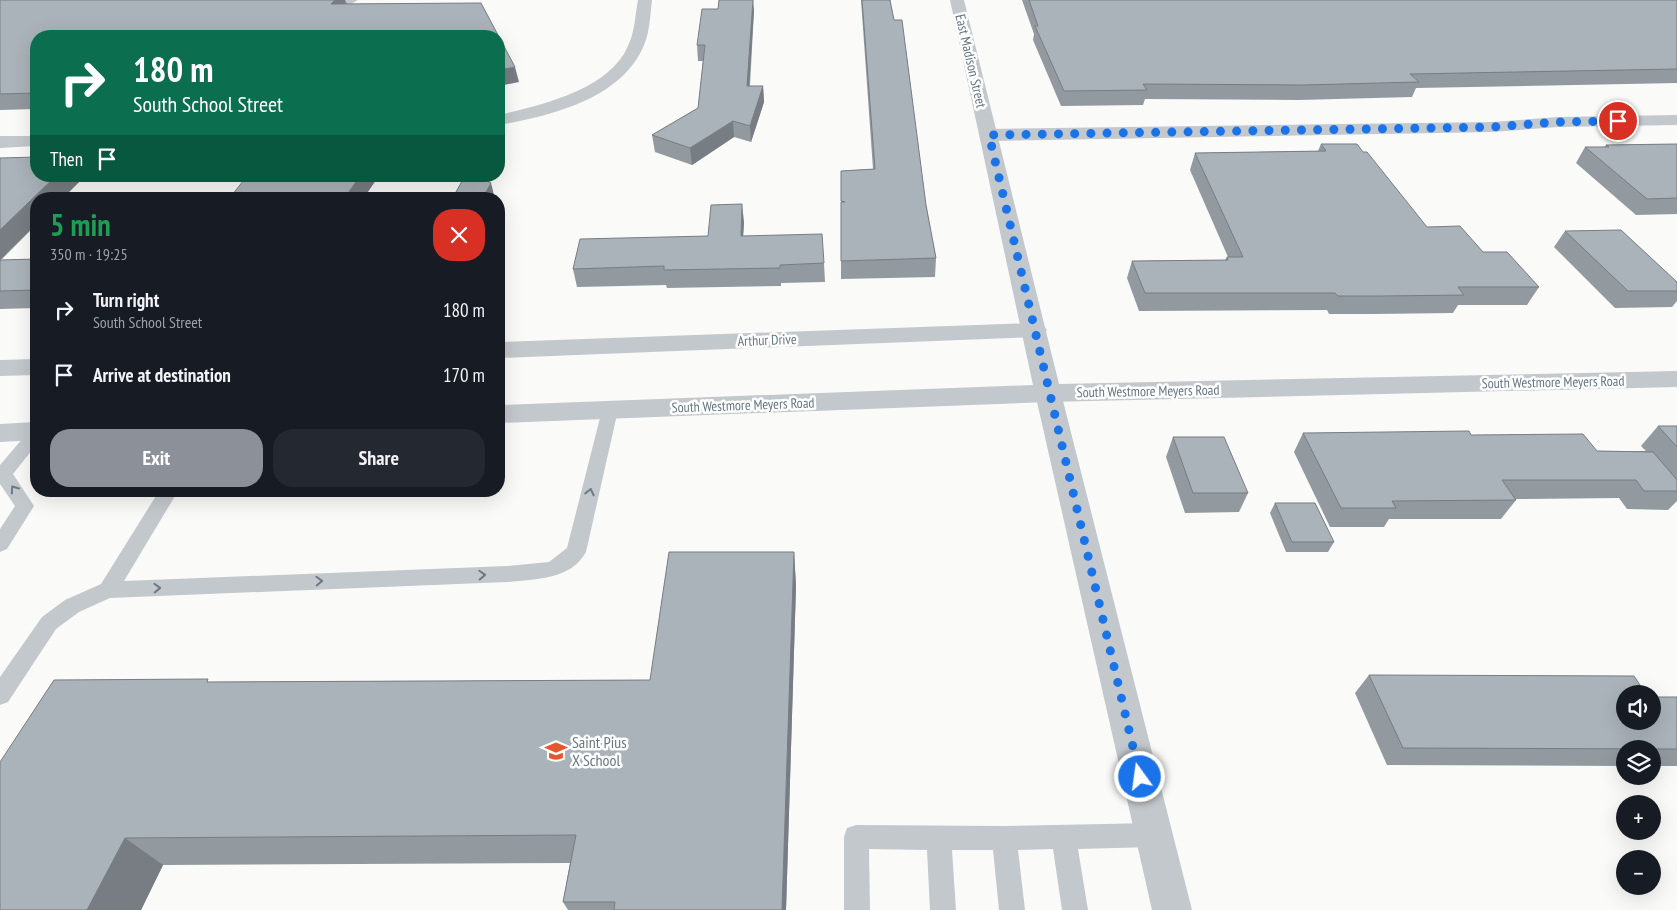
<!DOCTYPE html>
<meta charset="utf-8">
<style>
:root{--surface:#171b24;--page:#242831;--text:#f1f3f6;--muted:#9ea1a6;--accent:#8c9099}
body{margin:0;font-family:"PT Sans Narrow",sans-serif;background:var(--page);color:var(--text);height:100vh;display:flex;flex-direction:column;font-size:19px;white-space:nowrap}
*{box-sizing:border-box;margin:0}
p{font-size:16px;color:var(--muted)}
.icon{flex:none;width:28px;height:28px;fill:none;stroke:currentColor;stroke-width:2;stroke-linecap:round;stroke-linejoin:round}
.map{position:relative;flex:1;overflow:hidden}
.drawer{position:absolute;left:30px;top:192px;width:475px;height:305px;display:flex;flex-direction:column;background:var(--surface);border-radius:20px;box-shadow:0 5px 20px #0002}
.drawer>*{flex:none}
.hud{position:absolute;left:30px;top:30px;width:475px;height:152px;border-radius:20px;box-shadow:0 5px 20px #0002;background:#0b6e4f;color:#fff;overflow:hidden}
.controls{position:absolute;left:1616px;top:685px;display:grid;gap:10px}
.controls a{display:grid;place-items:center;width:45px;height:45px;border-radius:50%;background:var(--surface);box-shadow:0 5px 20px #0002;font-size:25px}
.pin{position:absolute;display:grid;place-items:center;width:42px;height:42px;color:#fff;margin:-21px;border:2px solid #fff;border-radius:50%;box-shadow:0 1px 5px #0007}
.me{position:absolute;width:55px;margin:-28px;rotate:346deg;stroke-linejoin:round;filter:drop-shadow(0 0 4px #0008)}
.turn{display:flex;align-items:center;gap:18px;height:105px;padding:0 20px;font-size:22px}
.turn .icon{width:65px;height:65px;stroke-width:2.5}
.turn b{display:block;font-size:35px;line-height:42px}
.then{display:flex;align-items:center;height:48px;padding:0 20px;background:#0003;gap:10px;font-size:19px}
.round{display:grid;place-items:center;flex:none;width:52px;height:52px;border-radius:20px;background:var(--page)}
.headline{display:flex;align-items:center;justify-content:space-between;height:85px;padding:0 20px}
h1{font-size:30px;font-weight:600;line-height:38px;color:#1e9e55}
.primary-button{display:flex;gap:10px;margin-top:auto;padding:10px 20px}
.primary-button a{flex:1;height:58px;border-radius:20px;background:var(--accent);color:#fff;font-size:20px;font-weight:600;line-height:58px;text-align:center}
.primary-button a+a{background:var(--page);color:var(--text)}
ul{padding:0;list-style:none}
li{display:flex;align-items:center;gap:15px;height:65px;padding:0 20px}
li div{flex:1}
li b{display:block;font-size:19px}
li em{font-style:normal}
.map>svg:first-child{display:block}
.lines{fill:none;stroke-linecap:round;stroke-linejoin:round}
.service{fill:#c3c8cc;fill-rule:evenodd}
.minor{fill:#c3c8cc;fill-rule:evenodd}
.tertiary{fill:#c3c8cc;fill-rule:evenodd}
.wall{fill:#929a9f}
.shaded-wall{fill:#777d82}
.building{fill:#aab3b9;stroke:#777d82}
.oneway{stroke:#6a7a87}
.route{stroke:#1a73e8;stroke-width:9;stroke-dasharray:0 16.2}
.labels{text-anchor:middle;stroke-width:5;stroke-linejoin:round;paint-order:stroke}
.street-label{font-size:14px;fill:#657683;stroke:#fff}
.near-poi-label{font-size:16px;fill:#657683;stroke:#fff;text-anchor:start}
</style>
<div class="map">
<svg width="1677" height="910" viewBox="0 0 1677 910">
<rect width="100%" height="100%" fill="#fafaf8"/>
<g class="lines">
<path class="service" d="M 610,404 L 616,406 L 618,410 L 586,552 C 571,580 535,579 507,582 L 110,598 L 79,612 L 56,629 L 8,702 L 0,705 L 0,677 L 42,617 L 65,600 L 101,584 L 159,491 L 178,491 L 124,581 L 507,566 L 549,562 L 567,548 L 602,410 L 604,406 Z
M 36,428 L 36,445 L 13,474 L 34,506 L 7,549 L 0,552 L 0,529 L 15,506 L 0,484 L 0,465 L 30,430 Z
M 1154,823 L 1163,826 L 1166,835 L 1163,844 L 1154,847 L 1078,849 L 1088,910 L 1062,910 L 1053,849 L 1018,850 L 1025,910 L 999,910 L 993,850 L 952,850 L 956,910 L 930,910 L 927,850 L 869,849 L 870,910 L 844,910 L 844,837 L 847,828 L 856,825 L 1004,826 Z"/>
<path class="minor" d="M 300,0 L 358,0 L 351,4 L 307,5 L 302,4 Z
M 638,0 L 652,0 C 650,15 650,31 644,45 C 622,99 550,116 499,125 L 499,115 C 541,105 609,90 628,46 C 635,32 635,15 638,0 Z
M 1677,115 L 1677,125 L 1558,127 L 1492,132 L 989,141 L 983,139 L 980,135 L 983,131 L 989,129 L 1492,122 L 1558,117 Z
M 0,136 L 36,136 L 36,146 L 0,148 Z
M 1035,323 L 1043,325 L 1047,330 L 1043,335 L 1035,337 L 499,358 L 499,342 Z
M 36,359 L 36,375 L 0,376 L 0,360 Z
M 1048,384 L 1057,387 L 1061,393 L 1192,910 L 1152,910 L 1035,393 L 1039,387 Z"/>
<path class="tertiary" d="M 950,0 L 964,0 L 1059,384 L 1677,371 L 1677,387 L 1048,402 L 499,423 L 499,405 L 1033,385 Z
M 36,422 L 36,440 L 0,442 L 0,424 Z"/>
</g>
<path class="wall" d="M 0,0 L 345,0 L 347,4 L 519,82 L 36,36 L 36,109 L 0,110 Z
M 861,0 L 890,0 L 926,205 L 936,258 L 935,277 L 841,279 L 841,171 L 873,169 Z
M 1022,0 L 1677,0 L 1677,83 L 1416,88 L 1412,97 L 1299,100 L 1145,99 L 1143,105 L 1061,106 L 1033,40 L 1034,34 Z
M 754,10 L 750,86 L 763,86 L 764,102 L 751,142 L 734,137 L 692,165 L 655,152 L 652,135 L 698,108 L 703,61 L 698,61 L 697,45 Z
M 1321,144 L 1427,227 L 1483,252 L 1539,287 L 1527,305 L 1458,305 L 1453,313 L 1372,314 L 1329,314 L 1327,310 L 1139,311 L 1127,278 L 1132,261 L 1225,260 L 1227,257 L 1228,257 L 1190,170 L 1195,153 L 1318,151 Z
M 1677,144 L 1677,214 L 1636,215 L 1576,163 L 1585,147 L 1604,147 L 1606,145 Z
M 0,158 L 36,176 L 85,176 L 1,260 L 36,259 L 36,308 L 0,309 Z
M 744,222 L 743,236 L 824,263 L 825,282 L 781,283 L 781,286 L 667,288 L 666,285 L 577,287 L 573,269 L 708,236 Z
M 1565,231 L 1677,282 L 1677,301 L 1672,307 L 1615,308 L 1554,247 Z
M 1658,426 L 1677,426 L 1677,501 L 1668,510 L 1627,509 L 1619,498 L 1515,499 L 1516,500 L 1501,519 L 1389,519 L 1384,527 L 1330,527 L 1294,452 L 1303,433 L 1471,435 L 1597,451 L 1646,451 L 1641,446 Z
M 1173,437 L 1248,493 L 1239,512 L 1185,513 L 1166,457 Z
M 1275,503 L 1334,542 L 1328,552 L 1286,552 L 1270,513 Z
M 794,552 L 796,586 L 786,910 L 568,910 L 563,902 L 570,863 L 163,865 L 141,910 L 0,910 L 210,682 L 650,680 Z
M 1369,675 L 1625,721 L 1677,697 L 1677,766 L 1652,766 L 1652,749 L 1625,749 L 1625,766 L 1387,765 L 1355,693 Z"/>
<path class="shaded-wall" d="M 335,0 L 345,0 L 347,6 L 331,4 Z
M 753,0 L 754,10 L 748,102 L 747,86 Z
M 515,67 L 519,82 L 499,86 L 499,70 Z
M 763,86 L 764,102 L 751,142 L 750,126 Z
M 733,121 L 734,137 L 692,165 L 690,148 Z
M 56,176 L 85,176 L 62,199 L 36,199 L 36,224 L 0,260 L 0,230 Z
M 360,176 L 379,176 L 363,199 L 344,199 Z
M 491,183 L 495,199 L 482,199 Z
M 742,204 L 744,222 L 742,254 L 741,236 Z
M 794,552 L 796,586 L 786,910 L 782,910 Z
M 125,838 L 163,865 L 141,910 L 87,910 Z"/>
<path class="building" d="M 0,0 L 335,0 L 331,4 L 481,3 L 515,67 L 499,70 L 499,36 L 36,36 L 36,93 L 0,94 Z
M 719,0 L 753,0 L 747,86 L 763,86 L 750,126 L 733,121 L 690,148 L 652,135 L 698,108 L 705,45 L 697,45 L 702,9 L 718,9 Z
M 862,0 L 890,0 L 894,20 L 902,20 L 926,205 L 936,258 L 841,261 L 841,202 L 845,202 L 841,201 L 841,171 L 875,169 Z
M 1029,0 L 1677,0 L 1677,69 L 1410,74 L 1419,82 L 1304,85 L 1143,84 L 1147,90 L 1064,91 L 1035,26 L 1038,26 Z
M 1321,144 L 1357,144 L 1363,152 L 1367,152 L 1427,227 L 1460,226 L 1483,252 L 1507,252 L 1539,287 L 1458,287 L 1464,295 L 1381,296 L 1338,296 L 1335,293 L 1145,293 L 1132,261 L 1228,260 L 1227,257 L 1243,257 L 1195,153 L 1326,151 Z
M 1677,144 L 1677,198 L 1647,199 L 1585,147 L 1609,147 L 1606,145 Z
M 36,157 L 36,176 L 56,176 L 0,230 L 0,158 Z
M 247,176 L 360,176 L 344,199 L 229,199 Z
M 465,176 L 478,176 L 491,183 L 482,199 L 452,199 Z
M 742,204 L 741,236 L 822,234 L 824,263 L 780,265 L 780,268 L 664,270 L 664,266 L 573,269 L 580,239 L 708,236 L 711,205 Z
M 1621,230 L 1677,282 L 1677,291 L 1628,291 L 1565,231 Z
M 36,259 L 36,290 L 0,291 L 0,260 Z
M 1658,426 L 1677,426 L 1677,447 Z
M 1469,431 L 1471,435 L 1583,434 L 1597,451 L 1653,452 L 1677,480 L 1677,491 L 1644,491 L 1636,480 L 1502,480 L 1516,500 L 1392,501 L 1396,508 L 1341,508 L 1303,433 Z
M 1173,437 L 1224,437 L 1248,493 L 1193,493 Z
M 1275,503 L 1315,503 L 1334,542 L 1292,542 Z
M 669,552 L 794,552 L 782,910 L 614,910 L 615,902 L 563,902 L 576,835 L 125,838 L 87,910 L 0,910 L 0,762 L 54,680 L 208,679 L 207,682 L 650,680 Z
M 1369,675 L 1634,676 L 1646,694 L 1625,694 L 1625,721 L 1652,721 L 1652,697 L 1677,697 L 1677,749 L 1403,748 Z"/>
<defs><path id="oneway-chevron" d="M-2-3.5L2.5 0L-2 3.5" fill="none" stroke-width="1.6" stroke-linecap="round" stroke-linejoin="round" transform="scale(1.25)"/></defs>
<g class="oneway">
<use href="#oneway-chevron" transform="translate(14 489) rotate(-125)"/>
<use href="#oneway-chevron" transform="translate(590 492) rotate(-77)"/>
<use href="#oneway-chevron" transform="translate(482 575) rotate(-2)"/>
<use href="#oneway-chevron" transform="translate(319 581) rotate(-2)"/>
<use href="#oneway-chevron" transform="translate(157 588) rotate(-2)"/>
</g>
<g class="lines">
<path class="route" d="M 1140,777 L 989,135 L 1492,127 L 1558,122 L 1618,121"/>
</g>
<defs>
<g id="school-bare" transform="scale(1.725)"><path d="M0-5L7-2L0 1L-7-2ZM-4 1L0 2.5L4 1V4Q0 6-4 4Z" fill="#e4572e" stroke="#fff" stroke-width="2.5" paint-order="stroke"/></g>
</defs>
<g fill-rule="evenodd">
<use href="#school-bare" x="556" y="751"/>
</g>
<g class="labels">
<g class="street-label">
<text transform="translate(971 61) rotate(77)" y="5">East Madison Street</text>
<text transform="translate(767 340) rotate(-2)" y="5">Arthur Drive</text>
<text transform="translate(1553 382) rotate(-1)" y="5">South Westmore Meyers Road</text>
<text transform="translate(1148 391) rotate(-1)" y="5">South Westmore Meyers Road</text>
<text transform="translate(743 405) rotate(-2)" y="5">South Westmore Meyers Road</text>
</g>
<g class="near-poi-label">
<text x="572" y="748">Saint Pius<tspan x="572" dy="18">X School</tspan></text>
</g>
</g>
</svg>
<div class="controls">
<a><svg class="icon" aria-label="sound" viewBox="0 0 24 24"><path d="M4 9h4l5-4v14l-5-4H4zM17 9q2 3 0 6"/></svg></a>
<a><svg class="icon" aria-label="layers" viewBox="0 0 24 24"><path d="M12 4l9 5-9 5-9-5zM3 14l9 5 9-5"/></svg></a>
<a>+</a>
<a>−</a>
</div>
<div class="pin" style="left:1618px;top:121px;background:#d93025"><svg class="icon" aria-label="arrive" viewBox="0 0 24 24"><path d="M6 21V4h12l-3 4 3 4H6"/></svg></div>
<svg class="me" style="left:1140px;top:777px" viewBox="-20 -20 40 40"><circle r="17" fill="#1a73e8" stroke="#fff" stroke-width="3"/><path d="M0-11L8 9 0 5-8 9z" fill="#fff"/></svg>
<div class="hud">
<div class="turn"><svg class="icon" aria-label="right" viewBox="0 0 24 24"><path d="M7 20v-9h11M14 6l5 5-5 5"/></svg><div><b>180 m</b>South School Street</div></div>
<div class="then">Then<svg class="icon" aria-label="arrive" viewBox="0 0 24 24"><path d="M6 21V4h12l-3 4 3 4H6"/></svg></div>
</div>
<section class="drawer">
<div class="headline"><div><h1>5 min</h1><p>350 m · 19:25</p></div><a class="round" style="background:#d93025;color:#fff"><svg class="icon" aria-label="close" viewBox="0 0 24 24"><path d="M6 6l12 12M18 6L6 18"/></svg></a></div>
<ul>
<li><svg class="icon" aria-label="right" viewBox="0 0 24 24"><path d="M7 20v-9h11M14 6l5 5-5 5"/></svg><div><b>Turn right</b><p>South School Street</p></div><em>180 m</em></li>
<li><svg class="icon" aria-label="arrive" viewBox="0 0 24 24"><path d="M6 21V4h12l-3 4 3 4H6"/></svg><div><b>Arrive at destination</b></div><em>170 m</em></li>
</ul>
<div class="primary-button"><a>Exit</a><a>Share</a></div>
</section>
</div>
